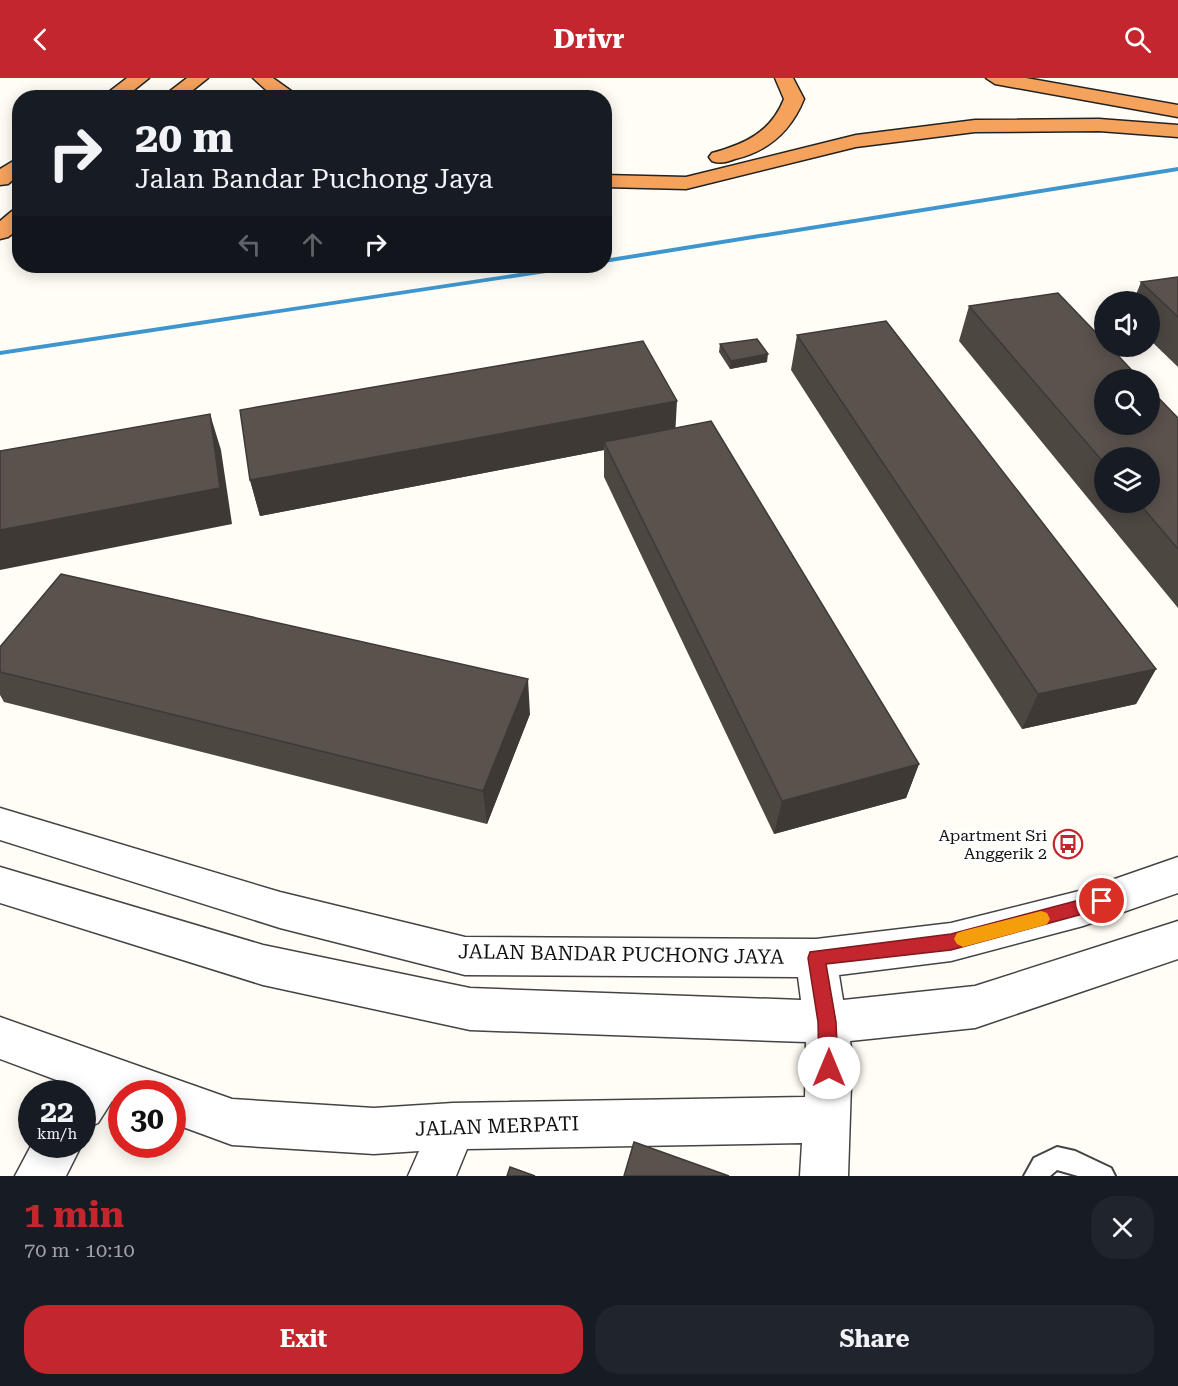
<!DOCTYPE html>
<meta charset="utf-8">
<style>
:root{--surface:#171b24;--page:#20242c;--text:#f1f3f6;--muted:#9ea1a6;--accent:#c4262e}
body{margin:0;font-family:"Roboto Serif",serif;background:var(--page);color:var(--text);height:100vh;display:flex;flex-direction:column;font-size:22px;white-space:nowrap}
*{box-sizing:border-box;margin:0}
p{font-size:20px;color:var(--muted)}
.icon{flex:none;width:33px;height:33px;fill:none;stroke:currentColor;stroke-width:2;stroke-linecap:round;stroke-linejoin:round}
.map{position:relative;height:1098px;overflow:hidden}
.sheet{display:flex;flex-direction:column;background:var(--surface);flex:1}
.sheet>*{flex:none}
.banner{position:absolute;left:12px;top:12px;width:600px;height:183px;border-radius:24px;box-shadow:0 3px 15px #0003;background:#171b24;color:var(--text);overflow:hidden}
.buttons{position:absolute;left:1094px;top:213px;display:grid;gap:12px}
.buttons a{display:grid;place-items:center;width:66px;height:66px;border-radius:50%;background:var(--surface);box-shadow:0 3px 15px #0003;font-size:30px}
.speed{position:absolute;left:18px;top:1002px;display:flex;gap:12px;font-size:30px;font-weight:700;text-align:center}
.speed>*{display:grid;place-content:center;width:78px;height:78px;border-radius:50%;background:var(--surface);box-shadow:0 3px 15px #0003;line-height:1}
.speed small{font-size:15px;font-weight:400}
.speed .limit{border:9px solid #d22;background:#fff;color:#111}
.pin{position:absolute;display:grid;place-items:center;width:51px;height:51px;color:#fff;margin:-26px;border:3px solid #fff;border-radius:50%;box-shadow:0 2px 6px #0007}
.me{position:absolute;width:66px;margin:-33px;rotate:0deg;stroke-linejoin:round;filter:drop-shadow(0 0 4px #0008)}
.turn{display:flex;align-items:center;gap:21px;height:126px;padding:0 24px;font-size:27px}
.turn .icon{width:78px;height:78px;stroke-width:2.5}
.turn b{display:block;font-size:42px;line-height:51px}
.lanes{display:flex;align-items:center;height:57px;padding:0 24px;background:#0003;justify-content:center;gap:30px;direction:ltr}
.lanes .off{opacity:.35}
.round{display:grid;place-items:center;flex:none;width:63px;height:63px;border-radius:24px;background:var(--page)}
.summary{display:flex;align-items:center;justify-content:space-between;height:102px;padding:0 24px}
h1{font-size:36px;font-weight:700;line-height:45px;color:var(--accent)}
.action{display:flex;gap:12px;margin-top:auto;padding:12px 24px}
.action a{flex:1;height:69px;border-radius:24px;background:var(--accent);color:#fff;font-size:24px;font-weight:700;line-height:69px;text-align:center}
.action a+a{background:var(--page);color:var(--text)}
header{display:flex;justify-content:space-between;align-items:center;height:78px;padding:0 24px;background:var(--accent);color:#fff;font-size:27px;font-weight:700}
.map>svg:first-child{display:block}
.lines{fill:none;stroke-linecap:round;stroke-linejoin:round}
.stream{fill:#3f96cf;fill-rule:evenodd}
.lane-casing{stroke:#444;stroke-width:4}
.street-casing{stroke:#444;stroke-width:3}
.highway-casing{stroke:#222;stroke-width:3}
.lane{fill:#fff;fill-rule:evenodd}
.street{fill:#fff;fill-rule:evenodd}
.highway{fill:#f5a25d;fill-rule:evenodd}
.wall{fill:#4d4742;fill-rule:evenodd}
.shaded-wall{fill:#3f3936}
.building{fill:#5a524d;stroke:#3f3936;stroke-width:1.5}
.route{fill:#c4262e;stroke:#7f191e;stroke-width:1.5}
.slow{fill:#f59e0b}
.labels{text-anchor:middle;stroke-width:6;stroke-linejoin:round;paint-order:stroke}
.poi-label{font-size:16px;fill:#111;stroke:#fff;text-anchor:end}
.near-street-label{font-size:20px;fill:#111;stroke:#fff}
</style>
<header><svg class="icon" aria-label="back" viewBox="0 0 24 24"><path d="M15 5l-7 7 7 7"/></svg>Drivr<svg class="icon" aria-label="search" viewBox="0 0 24 24"><circle cx="10" cy="10" r="6"/><path d="M15 15l6 6"/></svg></header>
<div class="map">
<svg width="1178" height="1098" viewBox="0 0 1178 1098">
<rect width="100%" height="100%" fill="#fffdf5"/>
<g class="lines">
<path class="stream" d="M 1178,89 L 1178,93 L 604,185 L 604,181 Z
M 567,188 L 583,188 L 579,190 L 0,277 L 0,273 Z"/>
<g class="lane-casing">
<path id="lane" d="M 1057,1069 L 1075,1073 L 1111,1090 L 1115,1098 L 1078,1098 L 1057,1092 L 1050,1098 L 1024,1098 L 1034,1080 Z"/>
</g>
<g class="street-casing">
<path id="street" d="M 0,730 L 280,814 L 465,859 L 816,861 L 951,845 L 1083,812 L 1178,779 L 1178,815 L 1083,848 L 951,883 L 839,897 L 843,922 L 975,908 L 1178,843 L 1178,881 L 975,950 L 850,963 L 852,976 L 848,1098 L 800,1098 L 802,1065 L 467,1071 L 456,1098 L 408,1098 L 419,1073 L 374,1076 L 232,1067 L 172,1045 L 172,1016 L 122,1016 L 122,1026 L 112,1023 L 98,1045 L 82,1052 L 82,1016 L 65,1016 L 70,1007 L 0,981 L 0,939 L 232,1021 L 374,1030 L 453,1025 L 805,1019 L 806,964 L 470,952 L 263,907 L 0,825 L 0,789 L 263,867 L 470,910 L 801,922 L 798,899 L 465,897 L 280,850 L 0,762 Z
M 32,1066 L 82,1066 L 66,1098 L 15,1098 Z"/>
</g>
<g class="highway-casing">
<path id="highway" d="M 127,0 L 149,0 L 124,20 L 101,20 Z
M 187,0 L 208,0 L 183,20 L 161,20 Z
M 253,0 L 273,0 L 301,20 L 275,20 Z
M 775,0 L 793,0 L 804,21 C 791,53 769,73 735,81 C 727,84 720,86 712,83 L 709,79 L 712,75 C 745,66 771,54 784,21 Z
M 986,0 L 1026,0 L 1178,27 L 1178,39 L 995,6 Z
M 1099,41 L 1178,47 L 1178,59 L 1099,53 L 975,54 L 856,69 L 686,111 L 604,109 L 604,97 L 686,99 L 856,57 L 975,42 Z
M 20,79 L 20,96 L 8,106 L 0,107 L 0,91 Z
M 20,131 L 20,150 L 8,159 L 0,161 L 0,143 L 12,133 Z"/>
</g>
<use href="#lane" class="lane"/>
<use href="#street" class="street"/>
<use href="#highway" class="highway"/>
</g>
<path class="wall" d="M 1178,199 L 1178,289 L 1149,261 L 1149,224 L 1133,224 L 1141,204 Z
M 969,228 L 1178,340 L 1178,530 L 959,263 ZM 1104,380 L 1149,424 L 1104,424 Z
M 797,257 L 1156,591 L 1136,626 L 1022,651 L 791,292 Z
M 720,266 L 767,284 L 730,291 L 719,274 Z
M 675,350 L 919,686 L 906,720 L 774,756 L 604,399 L 604,372 L 260,438 L 250,402 Z
M 0,569 L 530,636 L 487,746 L 4,624 L 0,617 Z"/>
<path class="shaded-wall" d="M 768,276 L 767,284 L 730,291 L 731,283 Z
M 677,323 L 675,359 L 604,364 L 604,372 L 260,438 L 250,402 Z
M 210,336 L 221,372 L 232,446 L 0,492 L 0,452 Z
M 1156,591 L 1136,626 L 1022,651 L 1038,616 Z
M 528,601 L 530,636 L 487,746 L 483,713 Z
M 919,686 L 906,720 L 774,756 L 782,723 Z"/>
<path class="building" d="M 1178,199 L 1178,239 L 1141,204 Z
M 1058,215 L 1104,263 L 1104,268 L 1109,268 L 1141,302 L 1104,302 L 1104,346 L 1149,346 L 1149,310 L 1178,340 L 1178,471 L 1138,424 L 1149,424 L 1149,380 L 1104,380 L 1104,385 L 969,228 Z
M 886,243 L 1156,591 L 1038,616 L 797,257 Z
M 757,261 L 768,276 L 731,283 L 720,266 Z
M 643,263 L 677,323 L 250,402 L 240,332 Z
M 210,336 L 220,410 L 0,452 L 0,373 Z
M 711,343 L 919,686 L 782,723 L 604,364 Z
M 61,496 L 528,601 L 483,713 L 0,594 L 0,569 Z
M 634,1064 L 729,1098 L 624,1098 Z
M 510,1089 L 535,1098 L 507,1098 Z"/>
<path class="route" d="M 1102,816 L 1108,818 L 1111,823 L 1108,829 L 951,872 L 826,886 L 836,944 L 838,990 L 835,997 L 829,999 L 822,997 L 819,990 L 818,944 L 808,880 L 810,874 L 951,856 Z"/>
<path class="slow" d="M 1041,833 L 1047,835 L 1050,841 L 1047,846 L 1041,848 L 963,869 L 957,866 L 954,861 L 957,855 L 963,853 Z"/>
<defs>
<g id="bus-ring" transform="scale(1.5)"><circle r="9.5" fill="#fff" stroke="#c4262e" stroke-width="1.5"/><path d="M-5-6H5V4H4V6H2V4H-2V6H-4V4H-5ZM-3.5-4V0h7V-4ZM-3.5 1.2v1.5H-2V1.2ZM2 1.2v1.5H3.5V1.2Z" fill="#c4262e"/></g>
</defs>
<g fill-rule="evenodd">
<use href="#bus-ring" x="1068" y="766"/>
</g>
<g class="labels">
<g class="poi-label">
<text x="1047" y="763">Apartment Sri<tspan x="1047" dy="18">Anggerik 2</tspan></text>
</g>
<g class="near-street-label">
<text transform="translate(621 876) rotate(1)" y="7">JALAN BANDAR PUCHONG JAYA</text>
<text transform="translate(497 1048) rotate(-2)" y="7">JALAN MERPATI</text>
</g>
</g>
</svg>
<div class="buttons">
<a><svg class="icon" aria-label="sound" viewBox="0 0 24 24"><path d="M4 9h4l5-4v14l-5-4H4zM17 9q2 3 0 6"/></svg></a>
<a><svg class="icon" aria-label="search" viewBox="0 0 24 24"><circle cx="10" cy="10" r="6"/><path d="M15 15l6 6"/></svg></a>
<a><svg class="icon" aria-label="layers" viewBox="0 0 24 24"><path d="M12 4l9 5-9 5-9-5zM3 14l9 5 9-5"/></svg></a>
</div>
<div class="speed"><div>22<small>km/h</small></div><div class="limit">30</div></div>
<div class="pin" style="left:1102px;top:823px;background:#d93025"><svg class="icon" aria-label="arrive" viewBox="0 0 24 24"><path d="M6 21V4h12l-3 4 3 4H6"/></svg></div>
<svg class="me" style="left:829px;top:990px" viewBox="-20 -20 40 40"><circle r="19" fill="#fff"/><path d="M0-13L10 11 0 6-10 11z" fill="#c4262e"/></svg>
<div class="banner">
<div class="turn"><svg class="icon" aria-label="right" viewBox="0 0 24 24"><path d="M7 20v-9h11M14 6l5 5-5 5"/></svg><div><b>20 m</b>Jalan Bandar Puchong Jaya</div></div>
<div class="lanes"><svg class="icon off" aria-label="left" viewBox="0 0 24 24"><path d="M17 20v-9H6M10 6l-5 5 5 5"/></svg><svg class="icon off" aria-label="ahead" viewBox="0 0 24 24"><path d="M12 20V5M6 11l6-6 6 6"/></svg><svg class="icon" aria-label="right" viewBox="0 0 24 24"><path d="M7 20v-9h11M14 6l5 5-5 5"/></svg></div>
</div>
</div>
<section class="sheet">
<div class="summary"><div><h1>1 min</h1><p>70 m · 10:10</p></div><a class="round"><svg class="icon" aria-label="close" viewBox="0 0 24 24"><path d="M6 6l12 12M18 6L6 18"/></svg></a></div>
<div class="action"><a>Exit</a><a>Share</a></div>
</section>
